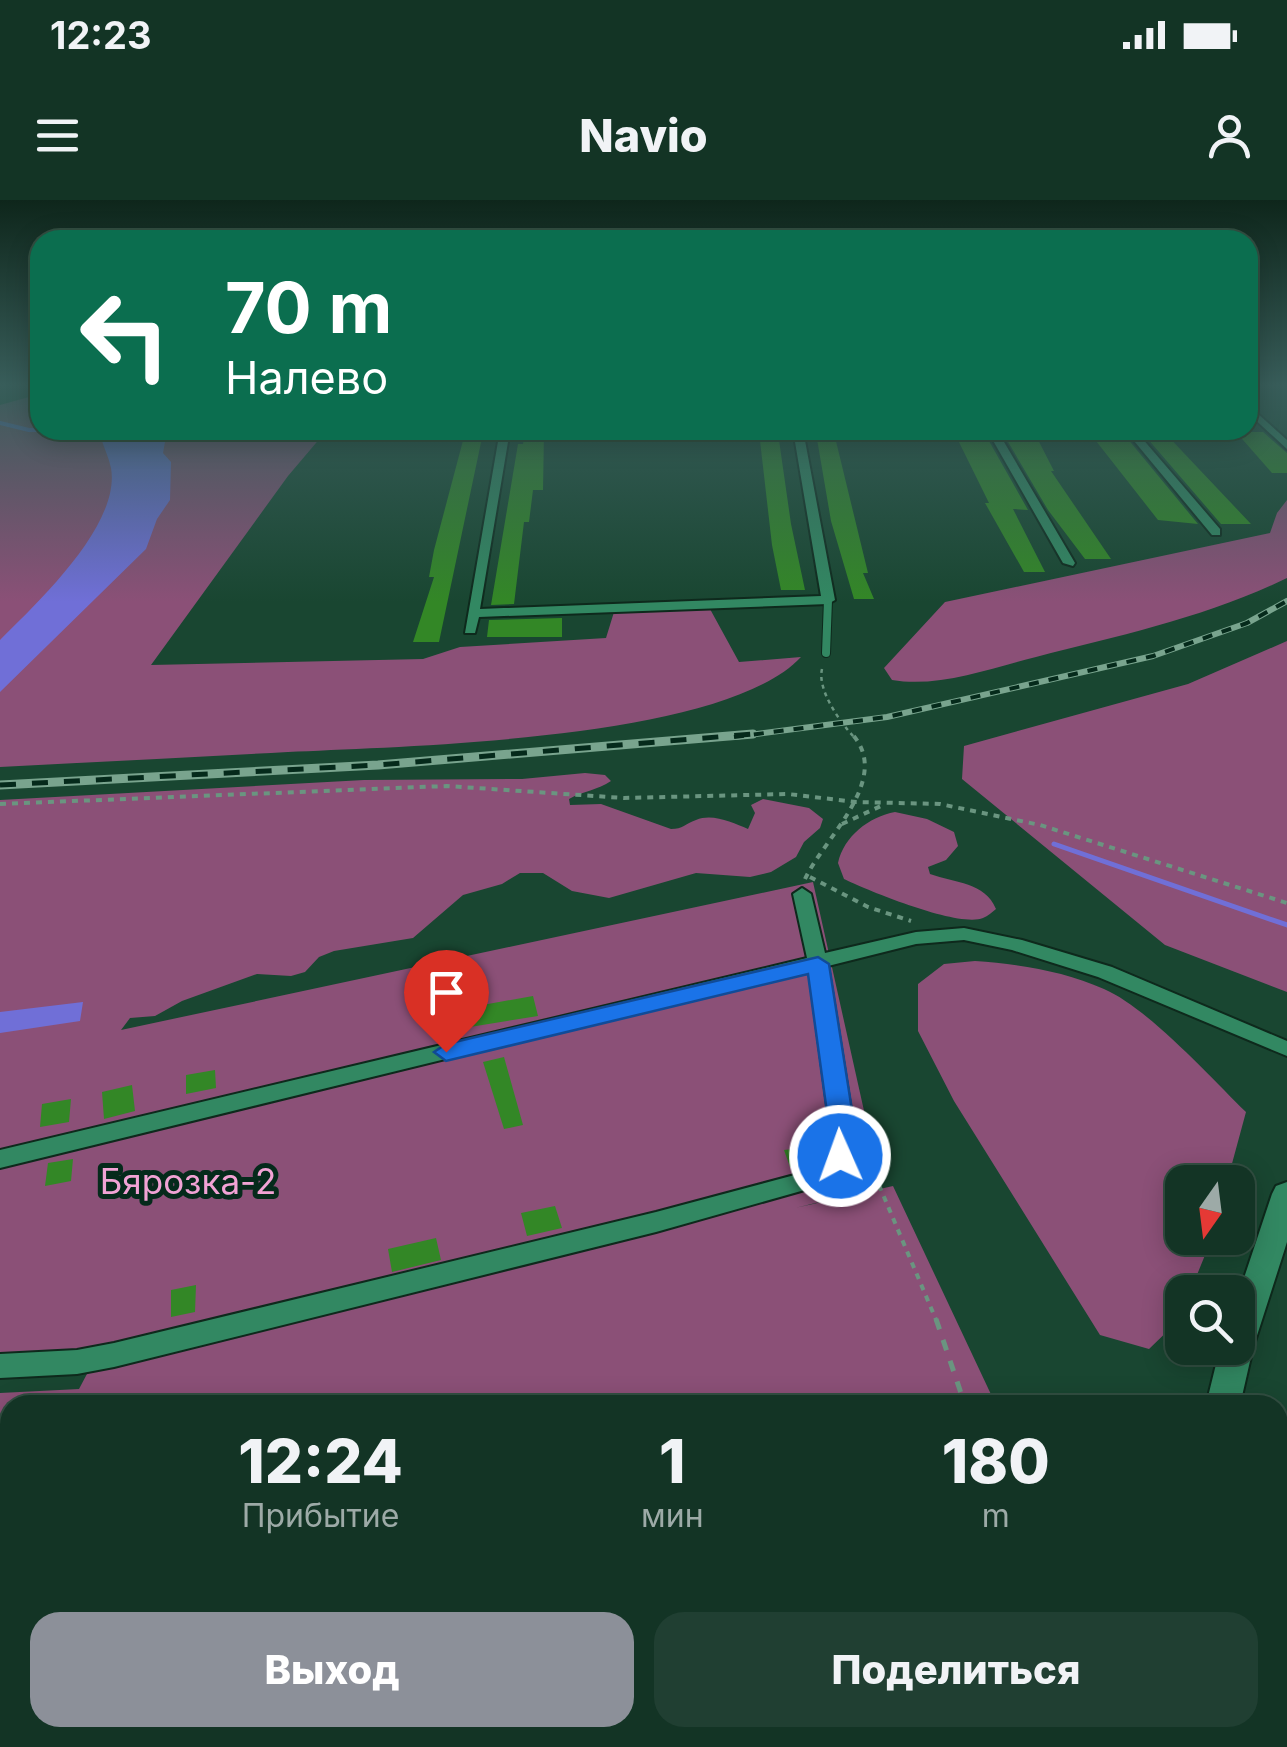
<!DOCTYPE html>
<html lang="ru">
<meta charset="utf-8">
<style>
:root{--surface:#133425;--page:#203f32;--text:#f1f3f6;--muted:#9daaa7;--line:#324f42;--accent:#8c9099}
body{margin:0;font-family:Inter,sans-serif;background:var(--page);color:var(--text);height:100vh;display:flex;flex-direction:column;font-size:38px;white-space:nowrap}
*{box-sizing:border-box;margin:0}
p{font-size:32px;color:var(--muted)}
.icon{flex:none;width:55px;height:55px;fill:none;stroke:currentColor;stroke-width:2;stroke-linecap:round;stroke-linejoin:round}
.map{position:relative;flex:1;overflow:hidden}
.side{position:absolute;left:0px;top:1195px;width:1288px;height:352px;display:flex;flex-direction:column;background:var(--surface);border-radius:30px 30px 0 0;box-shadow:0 5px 25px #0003,0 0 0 2px var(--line)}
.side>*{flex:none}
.top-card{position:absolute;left:30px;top:30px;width:1228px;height:210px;border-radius:30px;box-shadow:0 5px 25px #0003,0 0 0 2px var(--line);background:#0b6e4f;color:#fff;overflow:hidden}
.needle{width:65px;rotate:194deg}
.buttons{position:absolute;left:1165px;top:965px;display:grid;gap:20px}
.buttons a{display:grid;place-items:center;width:90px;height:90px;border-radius:20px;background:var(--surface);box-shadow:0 5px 25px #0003,0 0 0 2px var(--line);font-size:50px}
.pin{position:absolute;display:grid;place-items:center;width:85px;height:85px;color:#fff;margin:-102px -42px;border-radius:50% 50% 50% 0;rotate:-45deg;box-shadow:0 0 10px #0007}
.pin .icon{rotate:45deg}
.me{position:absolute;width:110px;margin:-55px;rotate:358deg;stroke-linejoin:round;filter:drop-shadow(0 0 8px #0008)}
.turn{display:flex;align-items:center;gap:35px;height:210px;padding:0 30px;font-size:45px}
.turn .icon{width:130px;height:130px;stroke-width:2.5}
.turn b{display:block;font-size:70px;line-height:85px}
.eta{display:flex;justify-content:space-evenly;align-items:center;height:170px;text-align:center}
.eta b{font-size:60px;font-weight:800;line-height:70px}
.cta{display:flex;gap:20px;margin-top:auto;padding:20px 30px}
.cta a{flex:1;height:115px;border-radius:30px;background:var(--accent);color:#fff;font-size:40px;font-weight:800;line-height:115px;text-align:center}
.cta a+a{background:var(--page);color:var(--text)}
.status{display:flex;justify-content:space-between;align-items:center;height:70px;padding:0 50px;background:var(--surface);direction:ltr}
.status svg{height:28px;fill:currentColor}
header{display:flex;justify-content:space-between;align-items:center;height:130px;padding:0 30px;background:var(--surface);font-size:45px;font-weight:800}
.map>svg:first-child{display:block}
.green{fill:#8b5077}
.water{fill:#706fd7}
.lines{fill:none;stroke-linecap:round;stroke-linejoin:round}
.stream-far1{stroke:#706fd7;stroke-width:4}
.stream{stroke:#706fd7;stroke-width:5}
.building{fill:#338726}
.service-far1-casing{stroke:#0e291c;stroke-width:10}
.service-casing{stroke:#0e291c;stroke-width:19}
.minor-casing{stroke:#0e291c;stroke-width:4}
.tertiary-casing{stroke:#0e291c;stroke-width:4}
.path-far2{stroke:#6a9580;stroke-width:2.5;stroke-dasharray:4 4;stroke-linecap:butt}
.path-far1{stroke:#6a9580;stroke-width:4;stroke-dasharray:6 6;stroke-linecap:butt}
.path{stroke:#6a9580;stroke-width:5;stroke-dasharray:11 11;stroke-linecap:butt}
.service-far1{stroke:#328862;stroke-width:8}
.service{stroke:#328862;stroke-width:15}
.minor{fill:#328862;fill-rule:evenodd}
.tertiary{fill:#328862;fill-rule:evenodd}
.rail-far1-casing{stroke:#79a48e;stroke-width:6}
.rail-casing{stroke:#79a48e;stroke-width:9}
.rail-far1{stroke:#052a1b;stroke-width:4;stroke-dasharray:10;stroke-linecap:butt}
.rail{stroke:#052a1b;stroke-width:5;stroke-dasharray:16;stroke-linecap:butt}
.route{fill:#1a73e8;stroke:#114b97;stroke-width:2.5}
.labels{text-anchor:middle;stroke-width:10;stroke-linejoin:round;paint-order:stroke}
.park-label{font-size:35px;fill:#f1a3d5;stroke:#052a1b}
</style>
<div class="status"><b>12:23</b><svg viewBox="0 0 49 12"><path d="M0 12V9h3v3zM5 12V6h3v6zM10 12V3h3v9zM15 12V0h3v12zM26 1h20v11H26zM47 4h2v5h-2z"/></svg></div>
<header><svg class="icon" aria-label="menu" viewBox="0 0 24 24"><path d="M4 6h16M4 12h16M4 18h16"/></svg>Navio<svg class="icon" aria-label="person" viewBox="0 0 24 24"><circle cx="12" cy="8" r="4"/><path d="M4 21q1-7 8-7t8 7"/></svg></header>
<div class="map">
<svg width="1287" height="1547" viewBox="0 0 1287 1547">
<rect width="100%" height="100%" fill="#194631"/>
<path class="green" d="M 40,194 L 40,230 L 327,230 L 288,276 L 151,465 L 423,459 L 460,447 L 606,438 L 614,412 L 710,409 L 739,462 L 801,457 C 723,541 404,546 288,552 C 192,557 96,562 0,567 L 0,205 Z
M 1287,300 L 1287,378 C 1207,417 1122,435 1036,457 C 991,468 939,488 892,480 L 884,468 L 945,402 L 1270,333 L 1277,313 Z
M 1287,441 L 1287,792 L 1165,745 L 962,579 L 964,546 L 1188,484 Z
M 585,573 L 605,575 L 611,581 C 598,590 583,591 569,599 L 570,605 L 601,604 L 671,629 C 683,629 685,624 696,620 C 713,613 733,623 748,629 L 755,613 L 751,605 L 763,599 L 809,608 L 823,619 L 820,628 L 804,642 L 796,657 L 771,672 L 750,677 L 696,673 L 609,698 L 572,691 L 543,673 L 520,673 L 502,684 L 463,695 L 413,738 L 334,751 L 319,757 L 305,772 L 291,776 L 257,774 L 182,801 L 155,816 L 130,818 L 121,830 L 813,682 L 881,987 L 795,1008 L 893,986 L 996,1205 L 10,1205 L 10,1538 L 1063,1538 L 1061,1547 L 0,1547 L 0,1193 L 79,1189 L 88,1172 L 0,1176 L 0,600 L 364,580 L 522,579 Z
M 895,612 L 927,619 L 954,632 L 958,646 L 946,660 L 928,667 L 930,674 C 955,683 985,682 996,709 C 992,712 988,716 983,718 C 959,728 869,691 844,679 L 838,663 C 844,636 869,617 895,612 Z
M 975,761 C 1018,764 1064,771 1104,789 C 1148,808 1210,877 1246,912 L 1227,982 L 1182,982 L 1182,1038 L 1212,1038 L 1190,1092 L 1182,1092 L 1179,1120 L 1149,1149 L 1100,1135 L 954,901 L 918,831 L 918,784 L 944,764 Z"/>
<path class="water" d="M 180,230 L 165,242 L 163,253 L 171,262 L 170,300 L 157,319 L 146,349 L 0,492 L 0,440 C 37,403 121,325 111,268 C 109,258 104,248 101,238 L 106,231 Z
M 83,802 L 80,821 L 0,833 L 0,812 Z"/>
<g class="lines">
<path class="stream-far1" d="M 0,223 L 29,230 L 58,230"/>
<path class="stream" d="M 1054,644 L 1287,725"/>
</g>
<path class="building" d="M 1008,230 L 1033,230 L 1054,271 L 1051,271 L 1111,359 L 1085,359 L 1048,310 L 1004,235 L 1010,235 Z
M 1122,231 L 1122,232 L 1198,324 L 1158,320 L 1089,232 Z
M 1141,231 L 1164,232 L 1251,324 L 1221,324 Z
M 759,232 L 778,233 L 791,324 L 805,390 L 781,390 L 772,345 Z
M 1236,232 L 1263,232 L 1287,253 L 1287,273 L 1272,273 Z
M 465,233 L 483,233 L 439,442 L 413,442 L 434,377 L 429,377 L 434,350 Z
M 525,233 L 544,233 L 543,290 L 533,290 L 529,322 L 524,322 L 514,404 L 491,405 L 518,244 L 523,244 Z
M 816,233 L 834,233 L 868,373 L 863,373 L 874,399 L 854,399 L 831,321 Z
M 955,234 L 985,234 L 1028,310 L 1013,309 L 1045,372 L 1024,372 L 985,303 L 989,303 Z
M 562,418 L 562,437 L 487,437 L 489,420 Z
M 533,796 L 538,816 L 470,827 L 466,808 Z
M 504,857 L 523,925 L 504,929 L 483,862 Z
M 215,870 L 216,888 L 186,894 L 186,875 Z
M 132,885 L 135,911 L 104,919 L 102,892 Z
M 71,899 L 69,922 L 40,927 L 42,904 Z
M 810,947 L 816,964 L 790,967 L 784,950 Z
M 73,959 L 71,981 L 45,986 L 48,963 Z
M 555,1006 L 562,1028 L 527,1036 L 521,1013 Z
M 436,1038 L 441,1060 L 392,1072 L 388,1049 Z
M 196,1085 L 195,1112 L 171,1117 L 171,1090 Z"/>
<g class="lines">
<g class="service-far1-casing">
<path id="service-far1" d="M 826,453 L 828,400"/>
</g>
<g class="service-casing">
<path id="service" d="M 1254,1547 L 1255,1538"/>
</g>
<g class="minor-casing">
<path id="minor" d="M 1248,205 L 1287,240 L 1287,249 L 1248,213 Z
M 500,230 L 510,230 L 480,409 L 821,396 L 793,230 L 803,230 L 835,400 L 828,404 L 479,417 L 475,433 L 465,433 Z
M 987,230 L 997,230 L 1075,363 L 1073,366 L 1063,363 Z
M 1125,230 L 1135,230 L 1220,329 L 1220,335 L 1212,335 Z
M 802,688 L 811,694 L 825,753 L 916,732 L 964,728 L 1022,740 L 1112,767 L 1287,841 L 1287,856 L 1098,777 L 1012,750 L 964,740 L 916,744 L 828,766 L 856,942 L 842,974 L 833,982 L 656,1032 L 114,1167 L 77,1174 L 0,1178 L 0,1154 L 77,1150 L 114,1143 L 656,1012 L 817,969 L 824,963 L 832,942 L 809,770 L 0,968 L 0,950 L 807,758 L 793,694 Z"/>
</g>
<g class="tertiary-casing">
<path id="tertiary" d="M 1287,982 L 1287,1042 L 1253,1148 L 1240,1205 L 1206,1205 L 1220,1148 L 1238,1148 L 1238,1096 L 1272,994 L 1276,986 Z
M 1145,1538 L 1187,1538 L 1185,1547 L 1143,1547 Z"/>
</g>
<path class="path-far2" d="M 822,469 C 817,490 840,522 854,537"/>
<path class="path-far1" d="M 0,604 L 447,586 L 624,598 L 788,594 L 856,602 L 940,604 L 1040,625 L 1287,703
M 842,624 L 883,605
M 810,677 L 868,707 L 911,721
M 805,679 C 824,638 893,579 852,534
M 865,952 L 937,1122"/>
<path class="path" d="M 936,1119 L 965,1205
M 1075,1538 L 1079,1547"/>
<use href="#service-far1" class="service-far1"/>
<use href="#service" class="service"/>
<use href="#minor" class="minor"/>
<use href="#tertiary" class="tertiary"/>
<g class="rail-far1-casing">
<path id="rail-far1" d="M 734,537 L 887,517 L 1153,456 L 1247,423 L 1287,401"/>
</g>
<g class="rail-casing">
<path id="rail" d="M 0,585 L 378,565 L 753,534"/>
</g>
<use href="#rail-far1" class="rail-far1"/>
<use href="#rail" class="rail"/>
</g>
<linearGradient id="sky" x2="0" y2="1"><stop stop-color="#0e261b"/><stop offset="0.46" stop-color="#385d5a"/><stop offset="1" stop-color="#385d5a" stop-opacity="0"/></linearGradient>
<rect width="1287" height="402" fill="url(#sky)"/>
<path class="route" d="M 818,757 L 829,764 L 857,942 L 850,964 L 831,964 L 827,956 L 831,942 L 808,774 L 446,861 L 434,852 L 446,844 Z"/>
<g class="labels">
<g class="park-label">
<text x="188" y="994">Бярозка-2</text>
</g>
</g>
</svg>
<div class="buttons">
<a><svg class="needle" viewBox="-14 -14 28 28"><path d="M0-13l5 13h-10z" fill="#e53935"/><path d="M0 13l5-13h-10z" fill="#9daaa7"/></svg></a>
<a><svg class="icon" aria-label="search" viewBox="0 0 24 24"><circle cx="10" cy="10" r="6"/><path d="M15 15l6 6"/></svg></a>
</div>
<div class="pin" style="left:446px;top:852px;background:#d93025"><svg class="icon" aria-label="arrive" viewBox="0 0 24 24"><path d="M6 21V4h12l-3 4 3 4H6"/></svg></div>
<svg class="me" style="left:840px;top:956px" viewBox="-20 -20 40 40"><circle r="17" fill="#1a73e8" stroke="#fff" stroke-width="3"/><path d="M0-11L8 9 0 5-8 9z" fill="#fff"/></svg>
<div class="top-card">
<div class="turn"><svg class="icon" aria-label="left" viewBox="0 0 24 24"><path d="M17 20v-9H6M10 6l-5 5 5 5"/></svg><div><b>70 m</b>Налево</div></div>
</div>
<section class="side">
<div class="eta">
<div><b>12:24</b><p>Прибытие</p></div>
<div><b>1</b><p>мин</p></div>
<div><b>180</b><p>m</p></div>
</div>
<div class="cta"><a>Выход</a><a>Поделиться</a></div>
</section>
</div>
